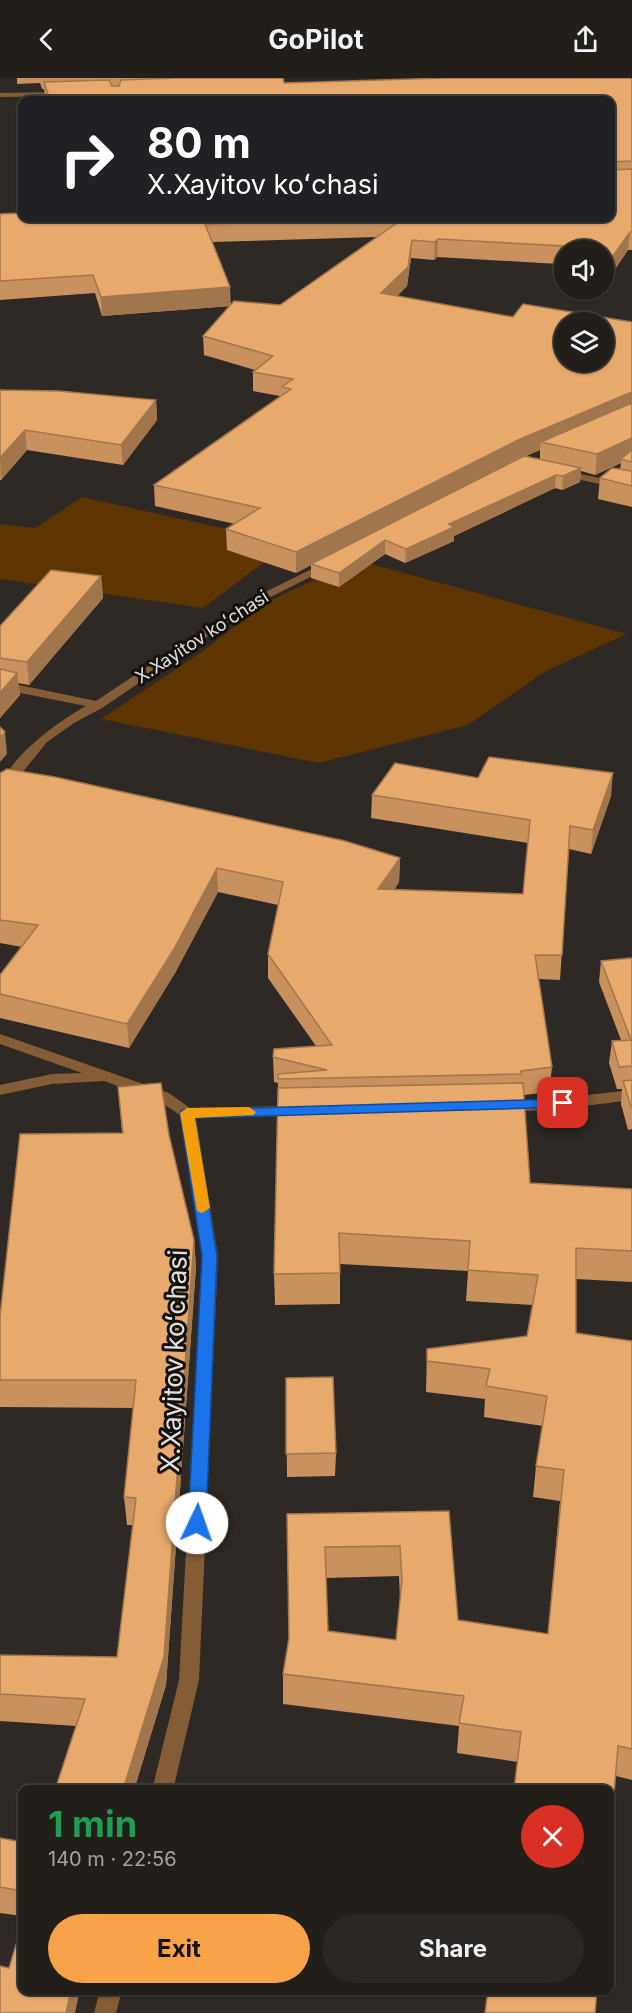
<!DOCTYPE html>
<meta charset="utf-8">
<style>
:root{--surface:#221f1b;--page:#2a2724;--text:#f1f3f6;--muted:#a2a2a3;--line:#3f3d3a;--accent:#f7a148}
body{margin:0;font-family:Inter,sans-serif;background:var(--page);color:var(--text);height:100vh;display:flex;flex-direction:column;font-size:22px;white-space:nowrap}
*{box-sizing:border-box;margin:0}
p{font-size:20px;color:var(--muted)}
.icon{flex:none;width:33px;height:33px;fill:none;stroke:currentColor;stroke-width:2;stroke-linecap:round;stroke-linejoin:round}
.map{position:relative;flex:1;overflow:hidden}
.side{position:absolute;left:18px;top:1707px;width:596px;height:210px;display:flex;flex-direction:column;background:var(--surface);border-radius:12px;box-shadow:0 2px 4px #0004,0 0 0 2px var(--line)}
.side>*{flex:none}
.banner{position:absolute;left:18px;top:18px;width:597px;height:126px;border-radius:12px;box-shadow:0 2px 4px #0004,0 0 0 2px var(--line);background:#202124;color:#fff;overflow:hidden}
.tools{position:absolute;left:554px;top:162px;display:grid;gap:12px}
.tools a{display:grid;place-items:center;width:60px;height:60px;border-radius:50%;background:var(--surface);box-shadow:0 2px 4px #0004,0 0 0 2px var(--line);font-size:30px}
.pin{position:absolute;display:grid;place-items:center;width:51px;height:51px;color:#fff;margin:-26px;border-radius:12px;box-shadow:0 3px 9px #0006}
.me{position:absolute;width:66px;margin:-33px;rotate:3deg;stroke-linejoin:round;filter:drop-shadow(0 0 4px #0008)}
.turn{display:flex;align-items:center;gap:21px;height:126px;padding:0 30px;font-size:27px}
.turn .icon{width:78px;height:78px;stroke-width:2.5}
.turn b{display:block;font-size:42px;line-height:51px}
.round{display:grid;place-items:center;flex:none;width:63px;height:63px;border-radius:32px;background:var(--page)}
.headline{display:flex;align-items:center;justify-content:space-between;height:102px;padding:0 30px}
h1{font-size:36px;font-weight:700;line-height:45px;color:#1e9e55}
.cta{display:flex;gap:12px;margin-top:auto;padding:12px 30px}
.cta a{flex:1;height:69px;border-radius:36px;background:var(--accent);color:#111;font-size:24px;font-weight:700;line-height:69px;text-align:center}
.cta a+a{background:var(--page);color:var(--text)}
header{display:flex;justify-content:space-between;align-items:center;height:78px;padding:0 30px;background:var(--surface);font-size:27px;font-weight:700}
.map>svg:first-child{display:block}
.green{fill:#5e3400}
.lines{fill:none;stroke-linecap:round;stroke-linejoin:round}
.minor{fill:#845c35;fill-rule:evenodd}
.wall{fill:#c8915e;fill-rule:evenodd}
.shaded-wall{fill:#a2764c}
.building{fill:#e8a96d;stroke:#a2764c;stroke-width:1.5;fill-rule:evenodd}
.route{fill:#1a73e8;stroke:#114b97;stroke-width:1.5}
.slow{fill:#f59e0b}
.labels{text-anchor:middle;stroke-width:6;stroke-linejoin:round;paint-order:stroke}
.far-street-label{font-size:18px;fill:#e4e0dd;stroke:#141210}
.near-street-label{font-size:26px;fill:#e4e0dd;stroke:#141210}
</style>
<header><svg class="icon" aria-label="back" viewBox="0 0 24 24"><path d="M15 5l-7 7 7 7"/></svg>GoPilot<svg class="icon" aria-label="share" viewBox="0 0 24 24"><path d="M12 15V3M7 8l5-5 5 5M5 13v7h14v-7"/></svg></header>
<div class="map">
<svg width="632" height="1935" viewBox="0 0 632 1935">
<rect width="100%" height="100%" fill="#2e2924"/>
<path class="green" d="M 82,419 L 290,465 L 203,530 L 0,501 L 0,446 L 35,450 Z
M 357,482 L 627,556 L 546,593 L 468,647 L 319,685 L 101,641 L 200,575 L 267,524 Z"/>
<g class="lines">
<path class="minor" d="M 67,14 L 64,18 L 0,19 L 0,15 Z
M 562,392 L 632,407 L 632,413 L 558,397 L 557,395 Z
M 328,483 L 334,486 L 332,488 L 251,529 L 102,630 L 74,645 L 47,664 L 5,716 L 0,717 C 0,684 59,643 86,628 L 0,611 L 0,603 L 96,623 L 243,525 Z
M 0,956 L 169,1015 L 190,1030 L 297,1028 L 305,1033 L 297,1038 L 196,1040 L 218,1178 L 199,1602 L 173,1712 L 152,1712 L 179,1602 L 202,1178 L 180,1037 L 159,1023 L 104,1003 L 52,1006 L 0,1017 L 0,1007 L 52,996 L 82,995 L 0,966 Z
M 632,1012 L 632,1022 C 612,1024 505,1041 496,1028 L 504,1023 L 543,1022 Z
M 100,1912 L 122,1912 L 116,1935 L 94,1935 Z"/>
</g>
<path class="wall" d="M 17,0 L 283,0 L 284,5 L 632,0 L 632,172 L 628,172 L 611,197 L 603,196 L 603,172 L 564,172 L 564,193 L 559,192 L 559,186 L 437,179 L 434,182 L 411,180 L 407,208 L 397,218 L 513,239 L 632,244 L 632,429 L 598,421 L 600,400 L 620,391 L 621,385 L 595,397 L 581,393 L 580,404 L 562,412 L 555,410 L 454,458 L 454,463 L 405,485 L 385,476 L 339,509 L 311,500 L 311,487 L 296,495 L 227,472 L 226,451 L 235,446 L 155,428 L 154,407 L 280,318 L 253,313 L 253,294 L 255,292 L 204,277 L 203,258 L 230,228 L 102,238 L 95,215 L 0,222 L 0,136 L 610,140 L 610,22 L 46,22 L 44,11 L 42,11 L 40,5 L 17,6 ZM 377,159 L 280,227 L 231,227 L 212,164 ZM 540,372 L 540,381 L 526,378 Z
M 0,312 L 156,322 L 157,342 L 123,387 L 27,372 L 1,402 L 0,402 Z
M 101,498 L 103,520 L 29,607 L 18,605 L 20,617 L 0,640 L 0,548 Z
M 0,695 L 400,780 L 399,804 L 394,812 L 523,816 L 528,765 L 371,740 L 372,717 L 478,700 L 611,718 L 591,776 L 569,771 L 560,902 L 539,901 L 552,989 L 549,1014 L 524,1017 L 530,1105 L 632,1111 L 632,1204 L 576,1201 L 576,1255 L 632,1263 L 632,1702 L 616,1698 L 457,1675 L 459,1648 L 283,1626 L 283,1596 L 289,1561 L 287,1436 L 449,1433 L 458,1542 L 548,1556 L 560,1423 L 533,1419 L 536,1388 L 543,1348 L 484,1339 L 485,1321 L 426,1314 L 427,1271 L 527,1258 L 533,1227 L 466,1223 L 468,1193 L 340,1186 L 340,1226 L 275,1227 L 274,1196 L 278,1010 L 278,1005 L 274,1004 L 273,979 L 316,968 L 268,900 L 268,876 L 278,827 L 218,814 L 175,895 L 129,970 L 0,940 L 0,897 L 22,869 L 0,865 ZM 399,1498 L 400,1521 L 396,1562 L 328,1553 L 326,1500 Z
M 632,880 L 632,1051 L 628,1052 L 621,1026 L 622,1011 L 617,1011 L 609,985 L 612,963 L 621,962 L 599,904 L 601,883 Z
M 118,1009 L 169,1057 L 194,1162 L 196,1189 L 166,1607 L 134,1712 L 55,1712 L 76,1648 L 0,1643 L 0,1577 L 117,1579 L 133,1447 L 127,1447 L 124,1419 L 134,1330 L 0,1329 L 0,1238 L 122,1055 Z
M 286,1300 L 336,1375 L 335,1398 L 287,1399 Z
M 0,1760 L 22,1764 L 22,1838 L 0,1835 Z"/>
<path class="shaded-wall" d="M 630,154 L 628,172 L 611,197 L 613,178 Z
M 438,161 L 437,179 L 434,182 L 435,164 Z
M 412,162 L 411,180 L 407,208 L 381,234 L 381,215 Z
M 230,209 L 231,228 L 102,238 L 101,219 Z
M 632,314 L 632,333 L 541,364 L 540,372 L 517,382 L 296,495 L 296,474 L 518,362 Z
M 156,322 L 157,342 L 123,387 L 121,367 Z
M 25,352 L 27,372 L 1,402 L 0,380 Z
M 632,360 L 632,379 L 621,381 L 621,385 L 595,397 L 597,376 Z
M 581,390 L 580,404 L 562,412 L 563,398 Z
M 556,397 L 555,410 L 454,458 L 454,463 L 405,485 L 406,471 L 449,446 Z
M 385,462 L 385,476 L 339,509 L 339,495 Z
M 101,498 L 103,520 L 29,607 L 27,584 Z
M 17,595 L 20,617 L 0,640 L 0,615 Z
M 5,654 L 7,676 L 0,684 L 0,659 Z
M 613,695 L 611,718 L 591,776 L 593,752 Z
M 400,780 L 399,804 L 378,835 L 378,811 Z
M 217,790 L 218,814 L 175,895 L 129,970 L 127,946 Z
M 194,1162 L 196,1189 L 166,1607 L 134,1712 L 123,1712 Z
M 71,1912 L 80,1912 L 75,1935 L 66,1935 Z"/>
<path class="building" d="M 177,0 L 283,0 L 284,5 L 445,0 L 632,0 L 632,83 L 611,84 L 610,85 L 610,22 L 50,22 L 44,4 L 109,2 L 112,8 L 119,8 L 121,2 Z
M 610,89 L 612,92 L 632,91 L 632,154 L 630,154 L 613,178 L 603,178 L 603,172 L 564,172 L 564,174 L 560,174 L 564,168 L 438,161 L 435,164 L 412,162 L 408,189 L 381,215 L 513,239 L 523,226 L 632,244 L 632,314 L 518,362 L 296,474 L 226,451 L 260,430 L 154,407 L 291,311 L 282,309 L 293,301 L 253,294 L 273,278 L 203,258 L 234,223 L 280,227 L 404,140 L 205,146 L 230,209 L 101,219 L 93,197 L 0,203 L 0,136 L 22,135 L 22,140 L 610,140 ZM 564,244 L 603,244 L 603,284 L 564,284 Z
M 0,312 L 59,313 L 156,322 L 121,367 L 25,352 L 0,380 Z
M 632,325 L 632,360 L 597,376 L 541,364 Z
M 632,372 L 632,384 L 621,381 Z
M 524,378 L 581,390 L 563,398 L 556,397 L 449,446 L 454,449 L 406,471 L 385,462 L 339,495 L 311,486 Z
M 612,390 L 632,393 L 632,408 L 600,400 Z
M 51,492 L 101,498 L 27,584 L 0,580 L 0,548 Z
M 0,591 L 17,595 L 0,615 Z
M 0,649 L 5,654 L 0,659 Z
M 489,679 L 613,695 L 593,752 L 570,748 L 562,877 L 535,877 L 552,989 L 521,993 L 521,996 L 278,1001 L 278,996 L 327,992 L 273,979 L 274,971 L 332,967 L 268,876 L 283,804 L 217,790 L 174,871 L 127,946 L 0,916 L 0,897 L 38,847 L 0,842 L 0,695 L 7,691 L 55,699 L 345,763 L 400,780 L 378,811 L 523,816 L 530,742 L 372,717 L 395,685 L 478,700 Z
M 632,880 L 632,988 L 619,989 L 612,963 L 631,962 L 601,883 Z
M 632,1002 L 632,1029 L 631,1029 L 623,1003 Z
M 161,1005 L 169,1057 L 194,1162 L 164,1579 L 123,1712 L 55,1712 L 85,1621 L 0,1616 L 0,1577 L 117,1579 L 136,1420 L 124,1419 L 136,1302 L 0,1302 L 0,1238 L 20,1056 L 123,1055 L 118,1009 Z
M 523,1005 L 530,1105 L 632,1111 L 632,1173 L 576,1170 L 576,1255 L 632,1263 L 632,1671 L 618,1668 L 609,1776 L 609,1712 L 514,1712 L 521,1654 L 459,1645 L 464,1618 L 283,1596 L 289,1560 L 287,1436 L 449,1433 L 458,1542 L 548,1556 L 564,1392 L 536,1388 L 547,1318 L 486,1308 L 490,1291 L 427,1283 L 427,1271 L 527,1258 L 538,1197 L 468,1192 L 470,1163 L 339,1155 L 340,1195 L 274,1196 L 278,1010 ZM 400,1468 L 402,1502 L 396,1562 L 328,1553 L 325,1469 Z
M 333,1299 L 336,1375 L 286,1376 L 286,1300 Z
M 0,1760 L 22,1764 L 22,1813 L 0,1809 Z
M 22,1847 L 22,1912 L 71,1912 L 66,1935 L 0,1935 L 0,1888 L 9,1890 Z
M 488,1912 L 597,1912 L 595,1935 L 485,1935 Z"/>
<path class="route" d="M 563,1021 L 568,1022 L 570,1025 L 568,1029 L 195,1040 L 217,1178 L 206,1445 L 203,1450 L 197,1452 L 191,1450 L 188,1445 L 202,1178 L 180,1035 L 182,1032 Z"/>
<path class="slow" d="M 249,1029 L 256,1034 L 254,1037 L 195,1040 L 210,1130 L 202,1135 L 197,1133 L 180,1035 L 187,1030 Z"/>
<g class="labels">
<g class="far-street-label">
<text transform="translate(202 559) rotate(-33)" y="6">X.Xayitov koʻchasi</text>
</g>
<g class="near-street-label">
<text transform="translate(174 1283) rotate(-88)" y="9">X.Xayitov koʻchasi</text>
</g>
</g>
</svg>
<div class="tools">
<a><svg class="icon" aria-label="sound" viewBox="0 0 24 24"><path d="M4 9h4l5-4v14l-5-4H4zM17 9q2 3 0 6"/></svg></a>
<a><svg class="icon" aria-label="layers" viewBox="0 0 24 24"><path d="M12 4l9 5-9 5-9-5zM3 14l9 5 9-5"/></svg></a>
</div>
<div class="pin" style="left:563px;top:1025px;background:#d93025"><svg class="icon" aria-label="arrive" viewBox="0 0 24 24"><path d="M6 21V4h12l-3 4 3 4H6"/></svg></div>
<svg class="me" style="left:197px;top:1445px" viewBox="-20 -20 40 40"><circle r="19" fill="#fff"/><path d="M0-13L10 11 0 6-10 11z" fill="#1a73e8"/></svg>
<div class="banner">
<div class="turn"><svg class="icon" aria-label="right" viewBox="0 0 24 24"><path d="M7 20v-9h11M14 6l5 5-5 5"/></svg><div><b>80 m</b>X.Xayitov koʻchasi</div></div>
</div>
<section class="side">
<div class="headline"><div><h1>1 min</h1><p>140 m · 22:56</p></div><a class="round" style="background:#d93025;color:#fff"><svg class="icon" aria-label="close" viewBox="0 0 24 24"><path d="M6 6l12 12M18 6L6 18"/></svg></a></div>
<div class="cta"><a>Exit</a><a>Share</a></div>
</section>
</div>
